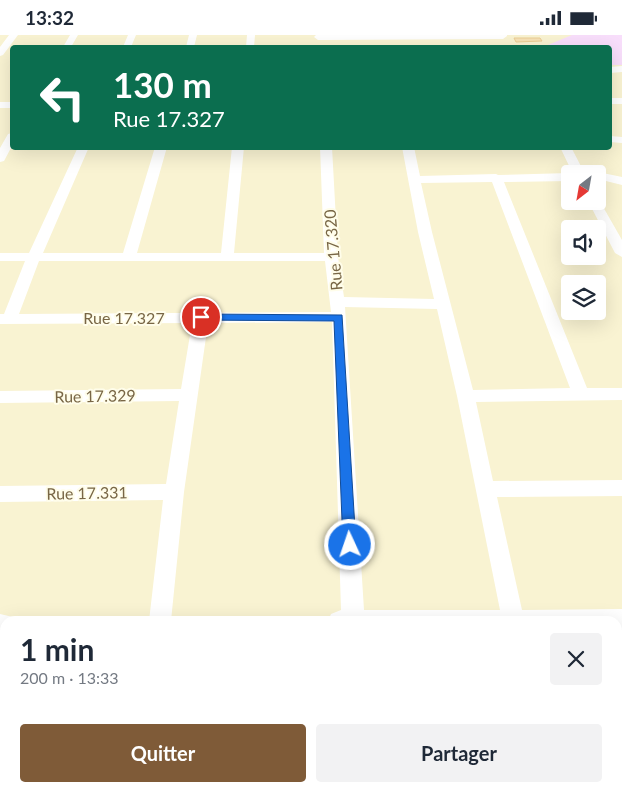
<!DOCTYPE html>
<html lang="fr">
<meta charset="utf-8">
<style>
:root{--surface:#fff;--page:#f2f2f3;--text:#1f2937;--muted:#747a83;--accent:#7f5b38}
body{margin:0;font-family:Lato,sans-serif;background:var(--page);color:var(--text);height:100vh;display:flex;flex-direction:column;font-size:19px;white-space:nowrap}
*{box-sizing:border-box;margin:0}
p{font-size:16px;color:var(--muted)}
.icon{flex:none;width:28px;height:28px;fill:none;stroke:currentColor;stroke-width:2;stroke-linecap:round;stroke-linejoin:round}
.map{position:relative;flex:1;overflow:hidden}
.details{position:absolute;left:0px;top:581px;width:622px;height:176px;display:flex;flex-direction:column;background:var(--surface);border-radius:15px 15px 0 0;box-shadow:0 5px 20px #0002}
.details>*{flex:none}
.hud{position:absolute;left:10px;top:10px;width:602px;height:105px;border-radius:5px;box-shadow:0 5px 20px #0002;background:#0b6e4f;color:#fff;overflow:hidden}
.needle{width:32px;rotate:211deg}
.fabs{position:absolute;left:561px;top:130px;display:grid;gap:10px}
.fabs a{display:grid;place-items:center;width:45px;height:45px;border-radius:5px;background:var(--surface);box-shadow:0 5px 20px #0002;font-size:25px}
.pin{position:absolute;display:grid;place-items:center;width:42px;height:42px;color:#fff;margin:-21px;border:2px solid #fff;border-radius:50%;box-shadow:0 1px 5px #0007}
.me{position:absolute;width:55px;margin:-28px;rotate:357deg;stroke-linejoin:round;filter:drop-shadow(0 0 4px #0008)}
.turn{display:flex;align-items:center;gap:18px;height:105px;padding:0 20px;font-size:22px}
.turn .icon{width:65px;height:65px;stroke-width:2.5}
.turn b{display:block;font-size:35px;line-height:42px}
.round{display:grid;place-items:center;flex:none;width:52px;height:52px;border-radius:5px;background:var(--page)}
.head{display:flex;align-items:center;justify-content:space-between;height:85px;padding:0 20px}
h1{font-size:30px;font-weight:700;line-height:38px}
.cta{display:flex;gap:10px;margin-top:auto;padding:10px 20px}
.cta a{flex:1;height:58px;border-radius:5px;background:var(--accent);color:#fff;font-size:20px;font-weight:700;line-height:58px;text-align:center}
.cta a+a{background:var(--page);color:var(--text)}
.status{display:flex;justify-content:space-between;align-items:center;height:35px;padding:0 25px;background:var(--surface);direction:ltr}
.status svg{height:14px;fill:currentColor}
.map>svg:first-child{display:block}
.residential{fill:#f9f3d2;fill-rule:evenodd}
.education{fill:#f8defb}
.building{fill:#f7e2b6;stroke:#ebce95}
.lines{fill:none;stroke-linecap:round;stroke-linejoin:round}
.minor{fill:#fff;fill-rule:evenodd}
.route{fill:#1a73e8;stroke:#114b97}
.labels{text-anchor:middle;stroke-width:4;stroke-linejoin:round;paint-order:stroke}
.street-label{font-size:16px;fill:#786645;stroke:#fffdea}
</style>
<div class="status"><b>13:32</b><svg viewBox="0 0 49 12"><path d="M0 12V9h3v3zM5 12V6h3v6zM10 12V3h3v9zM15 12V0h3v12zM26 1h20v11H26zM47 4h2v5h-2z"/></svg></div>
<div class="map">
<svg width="622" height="757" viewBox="0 0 622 757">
<rect width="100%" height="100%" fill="#fefbe2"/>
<path class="residential" d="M 0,0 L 622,0 L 622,757 L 0,757 ZM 12,12 L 610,12 L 610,112 L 12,112 ZM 570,139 L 598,139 L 598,166 L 570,166 ZM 570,194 L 598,194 L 598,221 L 570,221 ZM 570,249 L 598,249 L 598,276 L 570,276 ZM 5,586 L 618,586 L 618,752 L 5,752 Z"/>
<path class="education" d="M 572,0 L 622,0 L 622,30 L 610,30 L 610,12 L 543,12 Z"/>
<path class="building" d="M 514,3 L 540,3 L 542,6 L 516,7 Z"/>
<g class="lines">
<path class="minor" d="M 9,0 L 18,0 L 3,20 L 0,21 L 0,12 Z
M 70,0 L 78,0 L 71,12 L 63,12 Z
M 128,0 L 136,0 L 131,12 L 123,12 Z
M 189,0 L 197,0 L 194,12 L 186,12 Z
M 247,0 L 255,0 L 254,12 L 246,12 Z
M 316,0 L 507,0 L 507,1 L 503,4 L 318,5 L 314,2 Z
M 622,31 L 622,37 L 610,38 L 610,32 Z
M 610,63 L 622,63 L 622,69 L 610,69 Z
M 0,67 L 12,67 L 12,73 L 0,73 Z
M 12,98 L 12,111 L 4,126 L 0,127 L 0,113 L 8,99 Z
M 610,101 L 622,102 L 622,108 L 610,107 Z
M 78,112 L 89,112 L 43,218 L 123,218 L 155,112 L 167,112 L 137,218 L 221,218 L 232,112 L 244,112 L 234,218 L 324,218 L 320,112 L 332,112 L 338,222 L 344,262 L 434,264 L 418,197 L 402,112 L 414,112 L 420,141 L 496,139 L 498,140 L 570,138 L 571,139 L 570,146 L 504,147 L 587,353 L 622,353 L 622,365 L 476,367 L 493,446 L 622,445 L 622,461 L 497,462 L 522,575 L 622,574 L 622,596 L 618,596 L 618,586 L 328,586 L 331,579 L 341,575 L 332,287 L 208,288 L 184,457 L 171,586 L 149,586 L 163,465 L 0,467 L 0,451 L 166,449 L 179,366 L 0,368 L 0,356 L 181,354 L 192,288 L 0,289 L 0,279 L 4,279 L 25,226 L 0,226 L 0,218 L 29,218 ZM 492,147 L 570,353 L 473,355 L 432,197 L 421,148 ZM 39,226 L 325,226 L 331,277 L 19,279 ZM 345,272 L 437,274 L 457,361 L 500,575 L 364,575 Z
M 560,112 L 571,112 L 585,139 L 573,139 Z
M 598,137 L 622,142 L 622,150 L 598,144 L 598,139 L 594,139 Z
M 598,163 L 622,205 L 622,222 L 615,218 L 588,166 L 598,166 Z
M 0,579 L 13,582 L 15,586 L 5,586 L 5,601 L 0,601 Z
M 124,752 L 150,752 L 150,757 L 124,757 Z
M 353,752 L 379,752 L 379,757 L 353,757 Z"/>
</g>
<path class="route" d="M 201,279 L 342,280 L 356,510 L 354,514 L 350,516 L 345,514 L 343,510 L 334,286 L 197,285 L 196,282 Z"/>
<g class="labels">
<g class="street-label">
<text transform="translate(333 215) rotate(-95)" y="6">Rue 17.320</text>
<text x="124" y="289">Rue 17.327</text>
<text transform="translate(95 361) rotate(-1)" y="6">Rue 17.329</text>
<text transform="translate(87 458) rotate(-1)" y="6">Rue 17.331</text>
</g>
</g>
</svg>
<div class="fabs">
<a><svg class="needle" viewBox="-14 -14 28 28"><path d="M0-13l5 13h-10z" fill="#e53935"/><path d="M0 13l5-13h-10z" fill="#747a83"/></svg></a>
<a><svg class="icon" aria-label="sound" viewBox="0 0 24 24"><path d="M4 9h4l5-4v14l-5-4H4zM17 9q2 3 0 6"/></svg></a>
<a><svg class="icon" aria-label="layers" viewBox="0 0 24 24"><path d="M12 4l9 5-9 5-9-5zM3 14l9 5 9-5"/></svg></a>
</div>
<div class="pin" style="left:201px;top:282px;background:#d93025"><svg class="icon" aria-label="arrive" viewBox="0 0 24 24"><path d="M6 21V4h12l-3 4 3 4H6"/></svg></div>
<svg class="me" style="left:350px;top:510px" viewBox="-20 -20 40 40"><circle r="17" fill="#1a73e8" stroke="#fff" stroke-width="3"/><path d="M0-11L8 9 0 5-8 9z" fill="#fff"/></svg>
<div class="hud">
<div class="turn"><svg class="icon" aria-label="left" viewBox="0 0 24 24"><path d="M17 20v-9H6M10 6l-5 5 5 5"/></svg><div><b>130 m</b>Rue 17.327</div></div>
</div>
<section class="details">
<div class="head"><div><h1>1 min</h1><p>200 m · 13:33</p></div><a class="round"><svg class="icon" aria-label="close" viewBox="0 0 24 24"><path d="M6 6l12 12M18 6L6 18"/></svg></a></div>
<div class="cta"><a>Quitter</a><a>Partager</a></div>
</section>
</div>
